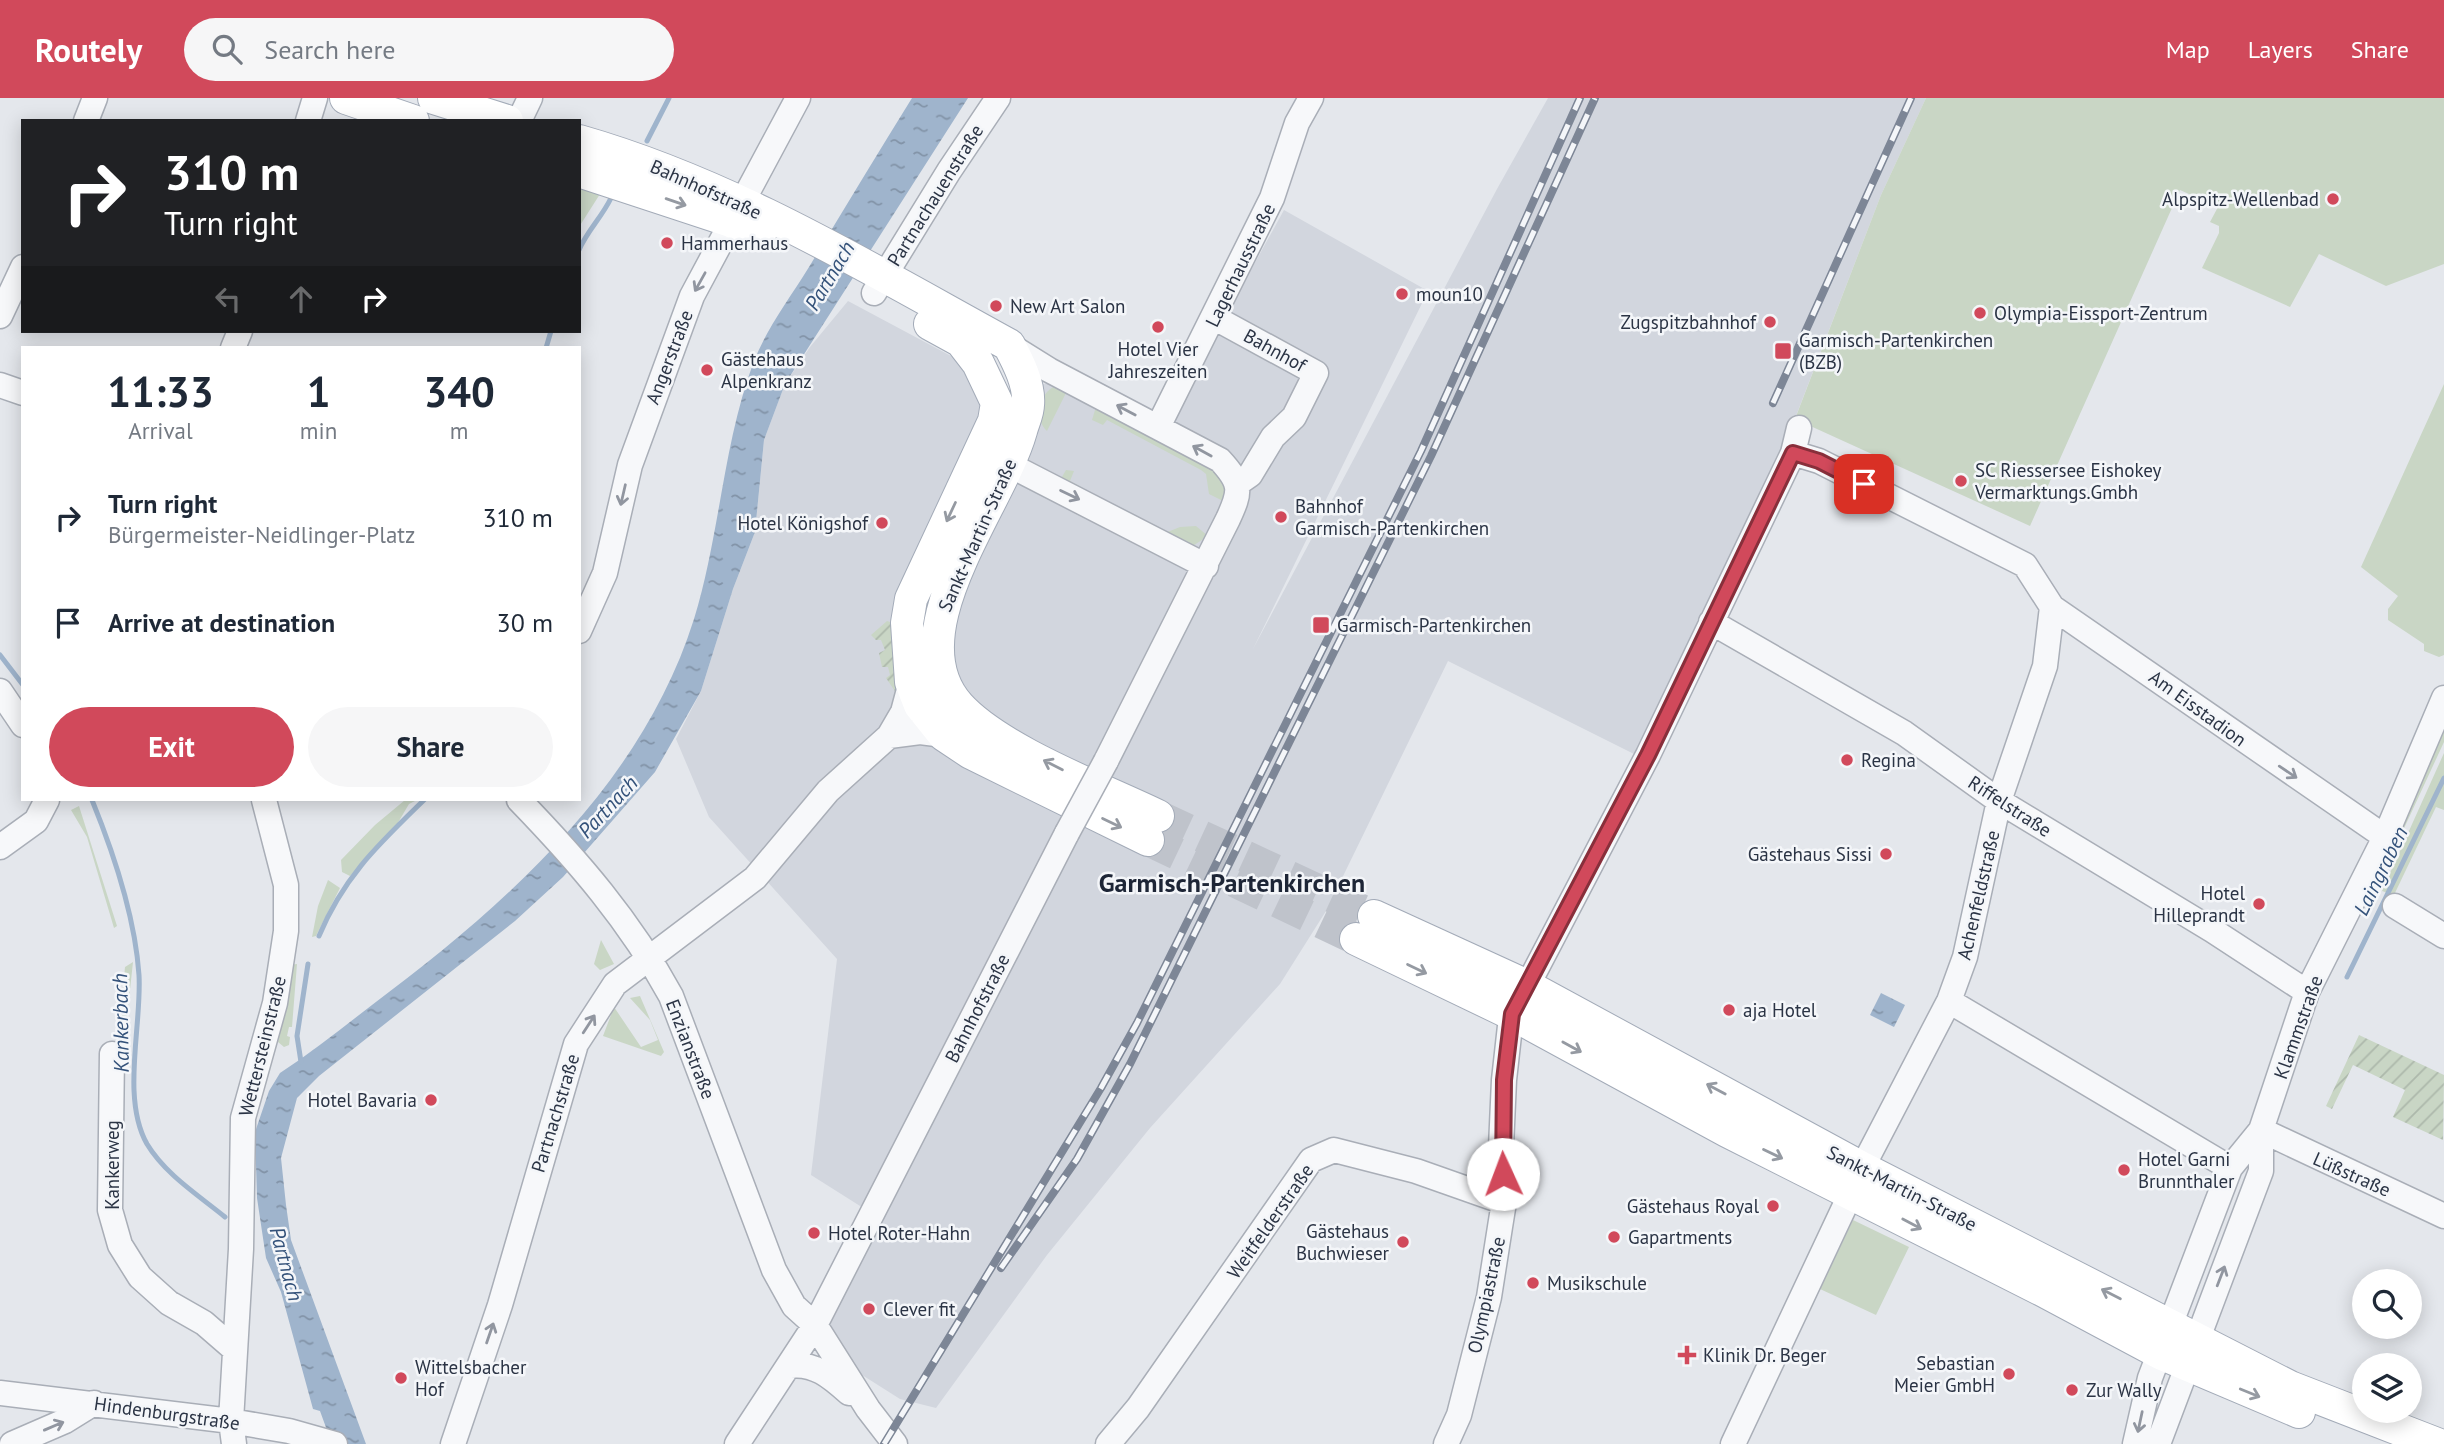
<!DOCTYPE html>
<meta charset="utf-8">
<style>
:root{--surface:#fff;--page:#f6f6f7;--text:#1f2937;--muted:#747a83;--accent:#d1495b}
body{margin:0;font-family:"PT Sans",sans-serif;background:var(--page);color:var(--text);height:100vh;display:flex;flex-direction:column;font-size:26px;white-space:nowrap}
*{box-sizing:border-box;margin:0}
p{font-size:23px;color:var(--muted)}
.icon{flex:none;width:38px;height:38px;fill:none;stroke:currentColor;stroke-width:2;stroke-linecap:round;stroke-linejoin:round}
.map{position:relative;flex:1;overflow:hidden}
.sheet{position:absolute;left:21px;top:248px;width:560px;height:455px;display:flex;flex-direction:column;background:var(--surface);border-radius:0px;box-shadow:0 4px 18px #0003}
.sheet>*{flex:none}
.banner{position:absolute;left:21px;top:21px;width:560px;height:214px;border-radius:0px;box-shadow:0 4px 18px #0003;background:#202124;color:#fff;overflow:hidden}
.buttons{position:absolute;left:2352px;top:1171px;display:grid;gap:14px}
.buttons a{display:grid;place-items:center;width:70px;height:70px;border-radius:50%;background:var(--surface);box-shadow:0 4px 18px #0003;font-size:35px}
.pin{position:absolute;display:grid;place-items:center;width:60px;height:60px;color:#fff;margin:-30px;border-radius:14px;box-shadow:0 4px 10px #0006}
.me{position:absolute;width:77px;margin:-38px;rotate:358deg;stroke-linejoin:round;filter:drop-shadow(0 0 5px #0008)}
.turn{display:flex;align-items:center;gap:24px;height:147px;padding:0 28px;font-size:32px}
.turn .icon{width:91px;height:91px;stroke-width:2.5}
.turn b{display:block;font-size:49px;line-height:60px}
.lanes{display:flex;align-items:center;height:66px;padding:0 28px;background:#0003;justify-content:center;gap:35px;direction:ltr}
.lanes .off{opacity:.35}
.eta{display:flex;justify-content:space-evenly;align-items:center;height:119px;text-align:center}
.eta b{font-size:42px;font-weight:800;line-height:49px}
.cta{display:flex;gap:14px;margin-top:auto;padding:14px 28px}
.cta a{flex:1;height:80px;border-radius:42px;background:var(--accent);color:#fff;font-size:28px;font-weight:800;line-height:80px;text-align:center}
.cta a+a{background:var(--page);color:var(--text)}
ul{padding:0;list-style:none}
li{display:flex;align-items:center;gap:21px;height:105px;padding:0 28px}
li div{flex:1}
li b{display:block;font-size:26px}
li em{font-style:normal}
header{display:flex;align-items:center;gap:42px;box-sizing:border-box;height:98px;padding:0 35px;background:var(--accent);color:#fff}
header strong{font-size:33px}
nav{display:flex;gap:38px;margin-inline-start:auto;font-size:24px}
.search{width:490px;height:63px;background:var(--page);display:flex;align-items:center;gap:18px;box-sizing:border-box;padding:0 24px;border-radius:38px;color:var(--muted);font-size:26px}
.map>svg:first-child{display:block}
.built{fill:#d2d6de}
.grass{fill:#c9d6c5}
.garden{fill:url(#garden-furrows)}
.water{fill:url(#water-ripples)}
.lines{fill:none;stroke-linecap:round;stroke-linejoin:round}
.stream{stroke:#9fb4cc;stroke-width:5}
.major-tunnel{stroke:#bfc3cb;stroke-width:32;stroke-dasharray:32 16;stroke-linecap:butt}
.minor-casing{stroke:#a9aeb7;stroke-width:27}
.major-casing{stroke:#a3abb8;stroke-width:34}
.minor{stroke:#f7f8fa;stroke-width:24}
.major{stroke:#fff;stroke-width:32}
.rail-casing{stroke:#7d8696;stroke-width:8}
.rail{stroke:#f4f6f9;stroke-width:5;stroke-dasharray:16;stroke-linecap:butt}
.minor-bridge-casing{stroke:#a9aeb7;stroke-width:27;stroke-linecap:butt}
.minor-bridge{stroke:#f7f8fa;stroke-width:24}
.oneway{stroke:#959aa2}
.oneway2{stroke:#9196a0}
.route-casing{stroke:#882f3b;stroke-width:18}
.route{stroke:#d1495b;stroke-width:12}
.poi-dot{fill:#d1495b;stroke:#f4f6f9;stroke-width:2.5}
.labels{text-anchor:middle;stroke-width:5;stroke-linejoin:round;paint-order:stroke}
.street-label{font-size:19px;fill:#2b3445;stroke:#f4f6f9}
.poi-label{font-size:19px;fill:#2b3445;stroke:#f4f6f9;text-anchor:start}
.water-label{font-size:21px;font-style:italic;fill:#34527a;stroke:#f4f6f9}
.district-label{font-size:26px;font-weight:bold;fill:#1d2536;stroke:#f4f6f9}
</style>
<header>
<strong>Routely</strong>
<div class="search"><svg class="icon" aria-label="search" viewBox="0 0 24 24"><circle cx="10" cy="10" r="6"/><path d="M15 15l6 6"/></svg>Search here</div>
<nav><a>Map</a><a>Layers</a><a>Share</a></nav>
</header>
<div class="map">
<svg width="2444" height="1346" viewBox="0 0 2444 1346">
<defs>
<pattern id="garden-furrows" width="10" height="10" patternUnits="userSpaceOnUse" patternTransform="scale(1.75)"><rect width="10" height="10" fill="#c9d6c5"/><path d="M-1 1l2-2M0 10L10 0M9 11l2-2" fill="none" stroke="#adb8ab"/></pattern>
<pattern id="water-ripples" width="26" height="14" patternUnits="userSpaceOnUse" patternTransform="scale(1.75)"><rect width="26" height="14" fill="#9fb4cc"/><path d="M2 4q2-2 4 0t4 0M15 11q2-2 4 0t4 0" fill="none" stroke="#8293a7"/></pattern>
</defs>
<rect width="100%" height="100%" fill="#e4e7ec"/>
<path class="built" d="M 1548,0 L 1926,0 L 1881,97 L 1779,362 L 1634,656 L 1448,563 L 1326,813 L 1280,886 L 1150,1030 L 1047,1157 L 936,1310 L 900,1301 L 810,1244 L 868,1113 L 811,1077 L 837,861 L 709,719 L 676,641 L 701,593 L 733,491 L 755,434 L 764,342 L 785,286 L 810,249 L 848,203 L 951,258 L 1013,304 L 1034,287 L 1058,284 L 1160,337 L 1284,112 L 1428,193 L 1253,551 L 1497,91 Z"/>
<path class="grass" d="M 1926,0 L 2444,0 L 2444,166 L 2386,188 L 2319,156 L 2290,209 L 2202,170 L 2219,135 L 2219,128 L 2210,124 L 2218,109 L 2180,92 L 2030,428 L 1795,321 L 1881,97 Z
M 579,84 L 600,96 L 579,129 Z
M 2444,286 L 2444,557 L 2439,559 L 2424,553 L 2424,546 L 2388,522 L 2388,511 L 2398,498 L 2361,469 Z
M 1053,289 L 1066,295 L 1047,333 C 1033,319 1039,298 1053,289 Z
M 1099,310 L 1200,363 L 1225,381 L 1227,405 L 1209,396 L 1206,376 L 1201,372 L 1107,322 L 1103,327 L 1092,322 L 1095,312 Z
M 1066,372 L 1074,373 L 1070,383 L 1165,435 L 1180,429 L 1196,428 L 1208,438 L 1188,451 L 1059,384 Z
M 2444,617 L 2444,644 L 2375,793 L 2366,789 Z
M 2444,655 L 2444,712 L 2436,709 L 2394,797 L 2382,793 Z
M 405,702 L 417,702 L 409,706 L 396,728 L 350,778 L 342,774 L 341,762 L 375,727 Z
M 79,708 L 117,828 L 114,830 L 87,739 L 71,712 Z
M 328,782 L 340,790 L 316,838 L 312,839 L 318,808 Z
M 601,842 L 614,866 L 600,872 L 594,866 Z
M 133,864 L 123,956 L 117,954 L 125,869 Z
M 297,866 L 292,929 L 289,929 L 287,938 L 290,939 L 289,947 L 284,949 L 278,944 L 288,895 L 289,867 Z
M 640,898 L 664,954 L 661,958 L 603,938 L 614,909 L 641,949 L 658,942 L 650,922 L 630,900 Z
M 1853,1122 L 1909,1149 L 1876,1217 L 1820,1191 Z"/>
<path class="garden" d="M 887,523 L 899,527 L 899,599 L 886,580 L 890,577 L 888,569 L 882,569 L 879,555 L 885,552 L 881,542 L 876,542 L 871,537 Z
M 2359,937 L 2444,977 L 2443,1042 L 2393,1019 L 2405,992 L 2353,967 L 2332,1011 L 2326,1008 Z"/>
<path class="water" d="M 912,0 L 968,0 L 785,286 L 764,342 L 755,434 L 733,491 L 701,593 L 655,674 L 563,779 L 515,823 L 319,978 L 297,1000 L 281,1060 L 286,1107 L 291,1142 L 366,1346 L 332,1346 L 320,1313 L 313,1311 L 281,1194 L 266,1160 L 257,1100 L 255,1034 L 269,993 L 280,975 C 312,954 342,930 372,907 C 507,806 642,686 694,521 C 720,437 723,345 754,263 C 767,230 790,200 809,169 C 843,113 877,56 912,0 Z
M 1881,895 L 1905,907 L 1894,929 L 1870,917 Z"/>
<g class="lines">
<path class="stream" d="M 647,43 L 669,0
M 579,152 C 587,133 602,119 611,100
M 546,250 L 551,233
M 0,557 L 23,587
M 92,702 C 114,756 135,818 139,877 C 142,927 121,1000 147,1046 C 165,1076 198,1097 225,1119
M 319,838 C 344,778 379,746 424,702
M 2347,879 L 2444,680
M 301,964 L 297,938 L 308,866"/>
<path class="major-tunnel" d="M 1158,718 L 1374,818
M 1148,742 L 1356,841"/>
<g class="minor-casing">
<path id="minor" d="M 86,23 L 95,0
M 308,23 L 315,0
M 519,23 L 530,0
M 874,195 L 949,73 L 998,0
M 0,218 L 23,169
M 1215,220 L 1316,275 L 1294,319 L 1273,339 L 1250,377 L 1237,386
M 1009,247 L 1049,272 L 1220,362 C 1242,386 1241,393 1228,421 L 1106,663
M 233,250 L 240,233
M 0,287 L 23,295
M 1158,329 L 1272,100 L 1297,25 L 1311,0
M 1793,355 L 1799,330
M 992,358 L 1206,468
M 1711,524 L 1904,635 L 1999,703 L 2212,832 L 2307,894
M 579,533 L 605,475 L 630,367 L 692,198 L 798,0
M 0,593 L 23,627
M 889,638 L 920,634 L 944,637
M 519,702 C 578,763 630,823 671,898 L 774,1172 L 794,1208 L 815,1227 L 868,1311 L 895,1346
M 0,749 L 36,723 L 47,702
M 2395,808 L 2444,838
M 1949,903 L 2230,1070
M 112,956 L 110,1112 L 120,1147 L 140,1179 L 169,1205 L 204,1225 L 234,1251
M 2261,1032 L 2444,1118
M 1862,1070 L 1949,903 L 1965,859 L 1999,703 L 2045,568 L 2052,509
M 789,1268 C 814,1264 831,1279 849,1295
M 0,1295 L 231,1323 L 289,1333 L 335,1346
M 12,1346 L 65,1323 L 94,1305
M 234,1346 L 231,1323 L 241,1151 L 243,1020 L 275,905 L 286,833 L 286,787 L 264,702
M 453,1346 L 500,1207 L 576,946 L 615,886 L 755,780 L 828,693 L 889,638 L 903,614 L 911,584
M 737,1346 L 815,1227 L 1067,735
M 1108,1346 L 1138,1310 L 1311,1062 L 1334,1052 L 1416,1073 L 1504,1104
M 1446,1346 L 1459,1317 L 1489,1199 L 1500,1129 L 1504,1104 L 1501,1049 L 1504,982 L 1511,919 L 1648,657 L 1793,355 L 1819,363 L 2025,467 L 2052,509 L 2385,739
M 1733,1346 L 1851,1095
M 2135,1346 L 2150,1280 L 2230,1070 L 2261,1032
M 2158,1346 L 2261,1073 L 2261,1032 L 2307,894 L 2385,739 L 2444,600"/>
</g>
<g class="major-casing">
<path id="major" d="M 346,0 L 413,23
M 434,0 L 507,23
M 579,43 C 733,87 870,171 1009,247 C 1018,264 1030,287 1028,307 C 1028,315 1023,325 1021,333 C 1000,408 893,535 959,608 C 1000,653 1102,691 1158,718
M 579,73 L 731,123 L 760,137
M 930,226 L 961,243 L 978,265 L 997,305 L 994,323 L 911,501 L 907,525 L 911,584 L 920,607 L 944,637 L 971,655 L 1148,742
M 1374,818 L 1527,888 L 1862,1070 L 2290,1289 L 2437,1346
M 1356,841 L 1512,916 L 1727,1033 L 2042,1192 L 2160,1255 L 2299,1314"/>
</g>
<use href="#minor" class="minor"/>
<use href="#major" class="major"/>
<g class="rail-casing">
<path id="rail" d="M 1773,305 L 1911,0
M 1001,1170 L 1077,1061 L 1130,966 L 1431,358 L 1595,0
M 884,1346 L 1101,990 L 1137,925 L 1421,353 L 1580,0"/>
</g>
<use href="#rail" class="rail"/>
<g class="minor-bridge-casing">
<path id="minor-bridge" d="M 1067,735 L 1106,663"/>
</g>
<use href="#minor-bridge" class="minor-bridge"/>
</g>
<defs><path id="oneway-shaft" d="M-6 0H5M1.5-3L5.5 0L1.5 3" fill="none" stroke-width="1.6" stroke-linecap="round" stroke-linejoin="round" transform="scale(1.75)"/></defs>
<g class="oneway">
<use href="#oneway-shaft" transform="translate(676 104) rotate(19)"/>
<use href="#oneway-shaft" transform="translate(951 414) rotate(115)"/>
<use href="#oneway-shaft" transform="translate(1053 667) rotate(-153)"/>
<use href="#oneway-shaft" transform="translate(1112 725) rotate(26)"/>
<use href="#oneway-shaft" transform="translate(1417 871) rotate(26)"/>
<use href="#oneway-shaft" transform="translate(1572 949) rotate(29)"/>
<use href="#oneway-shaft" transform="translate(1716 991) rotate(-152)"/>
<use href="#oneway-shaft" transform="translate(1773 1056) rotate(26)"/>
<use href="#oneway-shaft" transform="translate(1912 1126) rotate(28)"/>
<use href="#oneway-shaft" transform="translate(2111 1196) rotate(-153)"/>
<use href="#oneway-shaft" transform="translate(2250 1295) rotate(22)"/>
</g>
<g class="oneway2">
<use href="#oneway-shaft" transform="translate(700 184) rotate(119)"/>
<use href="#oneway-shaft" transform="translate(1126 312) rotate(-152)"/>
<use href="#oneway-shaft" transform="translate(1202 353) rotate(-151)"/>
<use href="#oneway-shaft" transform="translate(623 397) rotate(103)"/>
<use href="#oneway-shaft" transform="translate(1070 397) rotate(26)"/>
<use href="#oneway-shaft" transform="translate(2288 674) rotate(34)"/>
<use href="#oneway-shaft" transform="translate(589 926) rotate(-57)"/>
<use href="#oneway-shaft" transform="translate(2221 1178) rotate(-69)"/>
<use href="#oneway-shaft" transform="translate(490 1235) rotate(-71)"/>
<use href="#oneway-shaft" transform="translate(2140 1324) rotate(102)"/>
<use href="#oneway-shaft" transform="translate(54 1328) rotate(-23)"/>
</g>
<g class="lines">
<g class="route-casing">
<path id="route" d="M 1503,1076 L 1504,982 L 1512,916 L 1648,657 L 1793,355 L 1819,363 L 1864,386"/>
</g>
<use href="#route" class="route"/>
</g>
<g class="poi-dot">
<circle cx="2333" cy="101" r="7"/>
<circle cx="667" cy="145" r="7"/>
<circle cx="1402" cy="196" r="7"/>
<circle cx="996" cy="208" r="7"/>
<circle cx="1980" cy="215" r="7"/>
<circle cx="1770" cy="224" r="7"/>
<circle cx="1158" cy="229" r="7"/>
<rect x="1774" y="244" width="18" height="18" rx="3.5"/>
<circle cx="707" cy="272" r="7"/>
<circle cx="1961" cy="383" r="7"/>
<circle cx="1281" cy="419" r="7"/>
<circle cx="882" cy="425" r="7"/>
<rect x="1312" y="518" width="18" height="18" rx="3.5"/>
<circle cx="1847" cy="662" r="7"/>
<circle cx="1886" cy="756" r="7"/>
<circle cx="2259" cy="806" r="7"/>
<circle cx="1729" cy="912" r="7"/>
<circle cx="431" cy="1002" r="7"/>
<circle cx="2124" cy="1072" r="7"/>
<circle cx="1773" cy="1108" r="7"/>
<circle cx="814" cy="1135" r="7"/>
<circle cx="1614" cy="1139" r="7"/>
<circle cx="1403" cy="1144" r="7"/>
<circle cx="1533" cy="1185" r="7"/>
<circle cx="869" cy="1211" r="7"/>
<path d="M1683.5 1246.5h7v7h7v7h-7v7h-7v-7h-7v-7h7z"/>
<circle cx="2009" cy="1276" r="7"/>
<circle cx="401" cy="1280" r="7"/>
<circle cx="2072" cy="1292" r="7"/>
</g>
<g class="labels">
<g class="street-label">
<text transform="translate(706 91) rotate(24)" y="7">Bahnhofstraße</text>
<text transform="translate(935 97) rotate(-58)" y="7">Partnachauenstraße</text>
<text transform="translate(1240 167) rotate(-64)" y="7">Lagerhausstraße</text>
<text transform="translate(1275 252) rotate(29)" y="7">Bahnhof</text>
<text transform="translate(669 259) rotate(-69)" y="7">Angerstraße</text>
<text transform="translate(977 437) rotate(-66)" y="7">Sankt-Martin-Straße</text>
<text transform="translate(2198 610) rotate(36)" y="7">Am Eisstadion</text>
<text transform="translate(2010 708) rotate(33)" y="7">Riffelstraße</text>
<text transform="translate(1978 797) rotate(-77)" y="7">Achenfeldstraße</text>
<text transform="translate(977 910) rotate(-63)" y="7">Bahnhofstraße</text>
<text transform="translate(2298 929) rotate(-70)" y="7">Klammstraße</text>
<text transform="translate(262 948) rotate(-76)" y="7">Wettersteinstraße</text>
<text transform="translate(691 951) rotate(69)" y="7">Enzianstraße</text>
<text transform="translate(555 1015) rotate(-73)" y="7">Partnachstraße</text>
<text transform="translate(112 1067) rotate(-90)" y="7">Kankerweg</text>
<text transform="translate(2352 1076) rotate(24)" y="7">Lüßstraße</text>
<text transform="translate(1902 1090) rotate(27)" y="7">Sankt-Martin-Straße</text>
<text transform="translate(1270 1123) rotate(-55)" y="7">Weitfelderstraße</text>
<text transform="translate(1486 1197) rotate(-78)" y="7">Olympiastraße</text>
<text transform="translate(167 1315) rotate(8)" y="7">Hindenburgstraße</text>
</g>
<g class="poi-label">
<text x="2319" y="108" text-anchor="end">Alpspitz-Wellenbad</text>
<text x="681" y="152">Hammerhaus</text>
<text x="1416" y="203">moun10</text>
<text x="1010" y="215">New Art Salon</text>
<text x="1994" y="222">Olympia-Eissport-Zentrum</text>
<text x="1756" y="231" text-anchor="end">Zugspitzbahnhof</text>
<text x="1799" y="249">Garmisch-Partenkirchen<tspan x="1799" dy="22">(BZB)</tspan></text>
<text x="1158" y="258" text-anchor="middle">Hotel Vier<tspan x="1158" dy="22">Jahreszeiten</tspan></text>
<text x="721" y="268">Gästehaus<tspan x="721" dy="22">Alpenkranz</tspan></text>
<text x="1975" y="379">SC Riessersee Eishokey<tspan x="1975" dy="22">Vermarktungs.Gmbh</tspan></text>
<text x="1295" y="415">Bahnhof<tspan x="1295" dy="22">Garmisch-Partenkirchen</tspan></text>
<text x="868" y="432" text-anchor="end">Hotel Königshof</text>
<text x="1337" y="534">Garmisch-Partenkirchen</text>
<text x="1861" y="669">Regina</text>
<text x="1872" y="763" text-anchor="end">Gästehaus Sissi</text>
<text x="2245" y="802" text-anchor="end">Hotel<tspan x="2245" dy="22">Hilleprandt</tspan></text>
<text x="1743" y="919">aja Hotel</text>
<text x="417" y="1009" text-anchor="end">Hotel Bavaria</text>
<text x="2138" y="1068">Hotel Garni<tspan x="2138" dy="22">Brunnthaler</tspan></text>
<text x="1759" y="1115" text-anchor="end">Gästehaus Royal</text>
<text x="1389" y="1140" text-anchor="end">Gästehaus<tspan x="1389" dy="22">Buchwieser</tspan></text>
<text x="828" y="1142">Hotel Roter-Hahn</text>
<text x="1628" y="1146">Gapartments</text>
<text x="1547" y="1192">Musikschule</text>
<text x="883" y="1218">Clever fit</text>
<text x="1703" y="1264">Klinik Dr. Beger</text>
<text x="1995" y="1272" text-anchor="end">Sebastian<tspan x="1995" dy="22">Meier GmbH</tspan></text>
<text x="415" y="1276">Wittelsbacher<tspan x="415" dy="22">Hof</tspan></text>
<text x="2086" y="1299">Zur Wally</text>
</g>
<g class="water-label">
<text transform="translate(830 178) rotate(-59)" y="7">Partnach</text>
<text transform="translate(608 709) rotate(-47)" y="7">Partnach</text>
<text transform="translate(2381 773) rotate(-64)" y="7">Laingraben</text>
<text transform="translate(121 925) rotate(-91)" y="7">Kankerbach</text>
<text transform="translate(286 1166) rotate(75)" y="7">Partnach</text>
</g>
<g class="district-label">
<text x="1232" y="794">Garmisch-Partenkirchen</text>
</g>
</g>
</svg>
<div class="buttons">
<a><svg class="icon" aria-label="search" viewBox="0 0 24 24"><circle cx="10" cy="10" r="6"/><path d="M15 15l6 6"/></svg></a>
<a><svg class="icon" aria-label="layers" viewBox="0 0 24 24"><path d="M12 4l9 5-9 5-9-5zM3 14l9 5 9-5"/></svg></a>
</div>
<div class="pin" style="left:1864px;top:386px;background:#d93025"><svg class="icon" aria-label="arrive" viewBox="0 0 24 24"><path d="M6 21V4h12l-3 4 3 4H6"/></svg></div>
<svg class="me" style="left:1503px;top:1076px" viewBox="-20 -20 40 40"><circle r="19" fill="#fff"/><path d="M0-13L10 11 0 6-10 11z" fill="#d1495b"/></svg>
<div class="banner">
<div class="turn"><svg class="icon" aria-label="right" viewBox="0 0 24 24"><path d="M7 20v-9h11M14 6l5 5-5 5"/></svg><div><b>310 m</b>Turn right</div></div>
<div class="lanes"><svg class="icon off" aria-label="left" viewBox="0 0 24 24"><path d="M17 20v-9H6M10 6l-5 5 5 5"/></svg><svg class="icon off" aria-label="ahead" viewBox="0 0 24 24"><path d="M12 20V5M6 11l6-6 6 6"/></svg><svg class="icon" aria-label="right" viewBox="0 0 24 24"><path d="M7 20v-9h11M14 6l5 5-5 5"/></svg></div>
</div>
<section class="sheet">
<div class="eta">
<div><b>11:33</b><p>Arrival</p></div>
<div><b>1</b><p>min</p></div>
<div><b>340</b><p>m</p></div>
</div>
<ul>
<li><svg class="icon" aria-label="right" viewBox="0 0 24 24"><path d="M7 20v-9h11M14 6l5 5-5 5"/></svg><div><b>Turn right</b><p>Bürgermeister-Neidlinger-Platz</p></div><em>310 m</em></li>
<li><svg class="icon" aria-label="arrive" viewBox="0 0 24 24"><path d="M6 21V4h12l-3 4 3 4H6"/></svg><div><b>Arrive at destination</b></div><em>30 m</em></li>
</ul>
<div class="cta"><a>Exit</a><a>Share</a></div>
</section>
</div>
